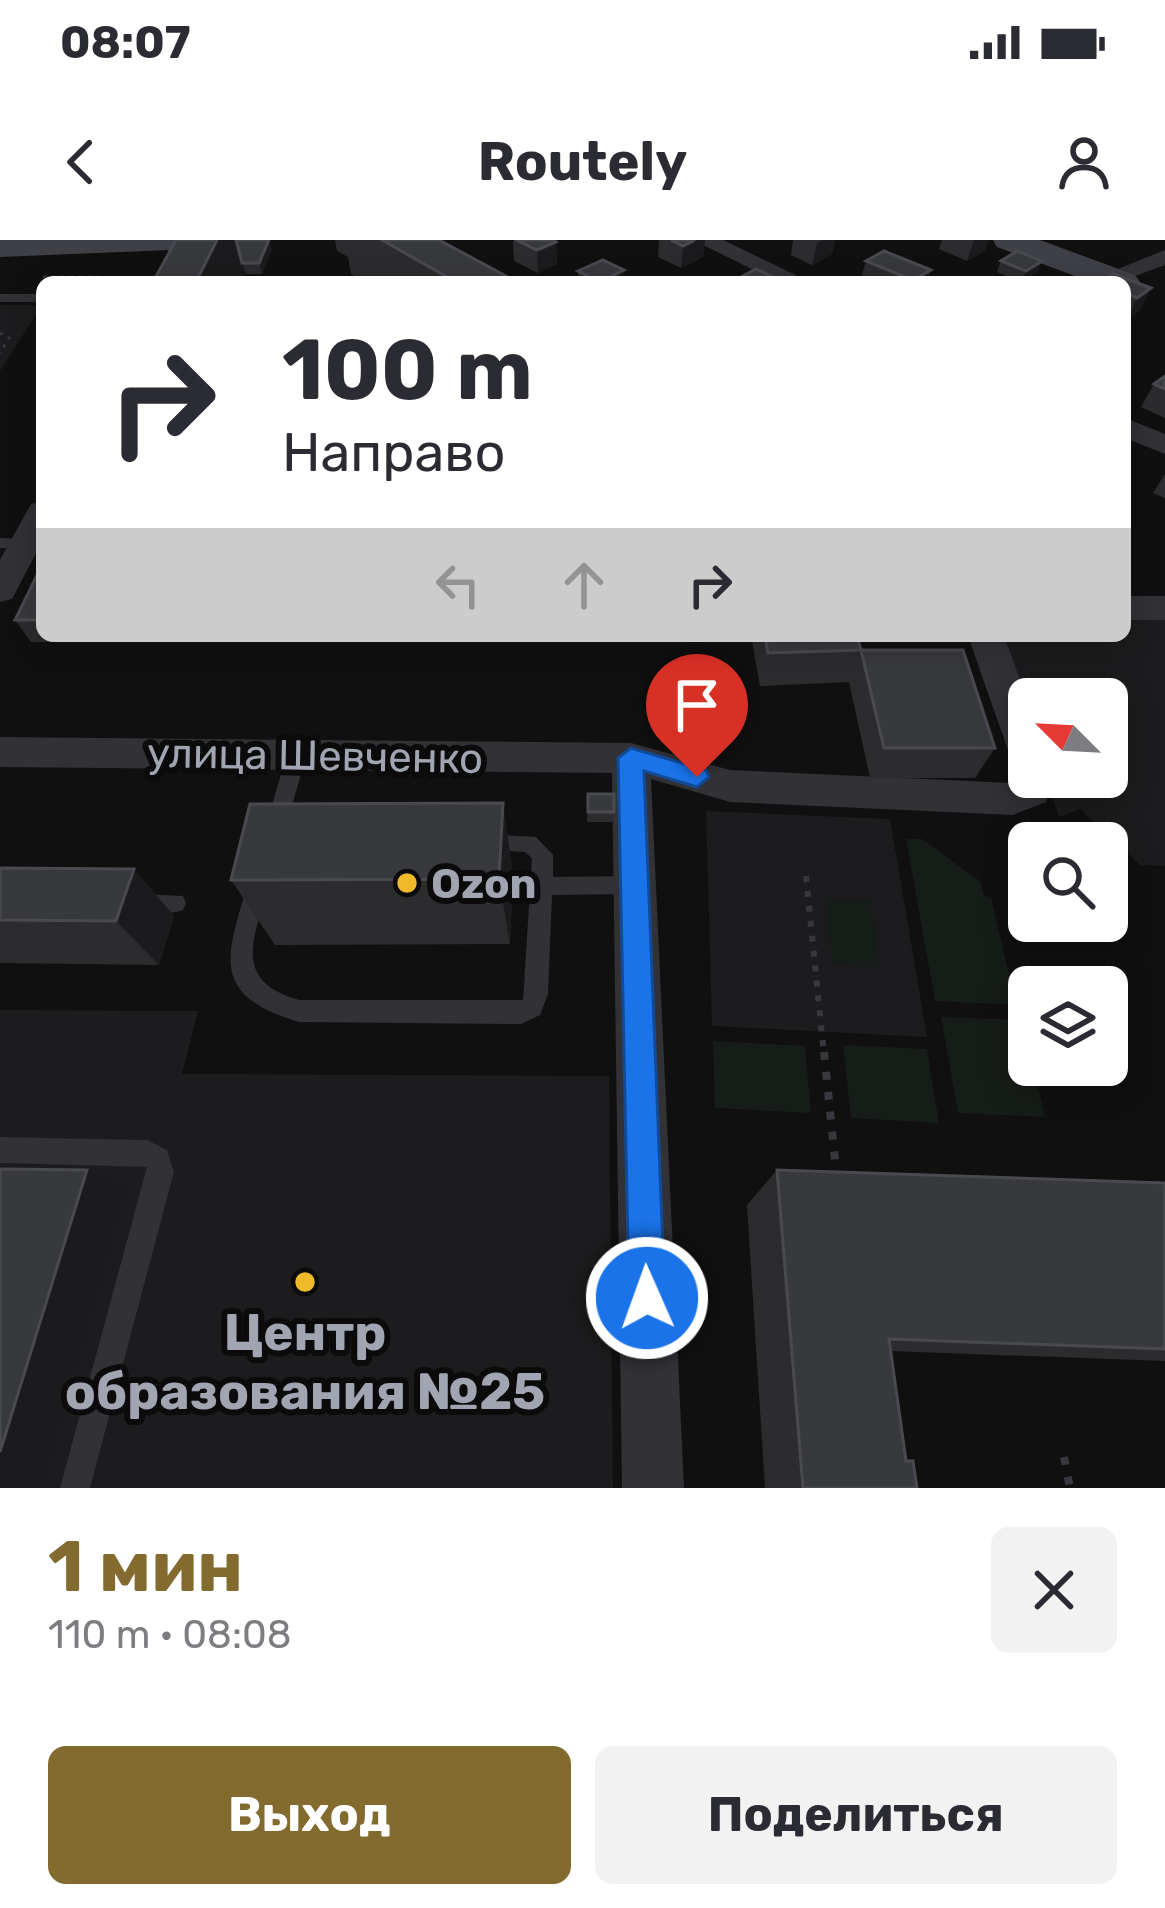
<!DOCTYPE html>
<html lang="ru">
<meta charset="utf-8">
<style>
:root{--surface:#fff;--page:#f2f2f3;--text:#2b2b33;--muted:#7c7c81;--accent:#836b2f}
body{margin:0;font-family:Rubik,sans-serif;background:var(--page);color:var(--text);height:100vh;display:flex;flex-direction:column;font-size:45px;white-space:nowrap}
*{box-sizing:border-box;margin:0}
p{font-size:39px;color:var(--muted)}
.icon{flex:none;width:66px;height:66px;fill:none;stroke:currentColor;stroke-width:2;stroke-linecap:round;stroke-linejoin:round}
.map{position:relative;height:1248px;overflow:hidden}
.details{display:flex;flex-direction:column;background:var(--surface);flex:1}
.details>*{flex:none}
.guide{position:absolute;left:36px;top:36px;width:1095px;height:366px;border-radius:18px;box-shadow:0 6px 30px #0003;background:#fff;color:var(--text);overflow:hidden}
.needle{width:78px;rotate:294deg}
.buttons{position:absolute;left:1008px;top:438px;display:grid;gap:24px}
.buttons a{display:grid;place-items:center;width:120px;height:120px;border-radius:18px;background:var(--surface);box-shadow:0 6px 30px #0003;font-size:60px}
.pin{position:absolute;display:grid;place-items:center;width:102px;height:102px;color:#fff;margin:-123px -51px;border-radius:50% 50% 50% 0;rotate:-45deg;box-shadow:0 0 12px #0007}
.pin .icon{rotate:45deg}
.me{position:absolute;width:132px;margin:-66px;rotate:358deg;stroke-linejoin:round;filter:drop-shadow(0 0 9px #0008)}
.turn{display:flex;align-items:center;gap:42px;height:252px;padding:0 48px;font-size:54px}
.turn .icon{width:156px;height:156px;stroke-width:2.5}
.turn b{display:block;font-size:84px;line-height:102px}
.lanes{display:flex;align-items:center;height:114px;padding:0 48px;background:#0003;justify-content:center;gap:60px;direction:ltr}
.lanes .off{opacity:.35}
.round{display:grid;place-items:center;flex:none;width:126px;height:126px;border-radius:18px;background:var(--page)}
.summary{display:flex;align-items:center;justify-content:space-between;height:204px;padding:0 48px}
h1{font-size:72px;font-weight:700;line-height:90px;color:var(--accent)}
.cta{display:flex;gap:24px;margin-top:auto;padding:24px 48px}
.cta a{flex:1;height:138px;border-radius:18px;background:var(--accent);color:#fff;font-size:48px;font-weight:700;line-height:138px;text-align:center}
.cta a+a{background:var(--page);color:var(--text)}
.status{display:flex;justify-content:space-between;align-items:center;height:84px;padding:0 60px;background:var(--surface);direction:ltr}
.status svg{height:33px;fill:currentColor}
header{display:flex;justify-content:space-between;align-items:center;height:156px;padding:0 48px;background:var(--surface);font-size:54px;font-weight:700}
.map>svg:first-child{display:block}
.built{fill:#1c1c1e}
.green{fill:#161c17}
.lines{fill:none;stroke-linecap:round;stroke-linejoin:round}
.path-far2{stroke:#37383d;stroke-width:3;stroke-dasharray:3 6;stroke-linecap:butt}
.path-far1{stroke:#37383d;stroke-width:6;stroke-dasharray:6 9;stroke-linecap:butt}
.path{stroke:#37383d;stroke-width:8;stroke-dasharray:8 12;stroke-linecap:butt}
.lane{fill:#313136;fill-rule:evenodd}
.street{fill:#313136;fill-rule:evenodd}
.secondary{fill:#3f4046;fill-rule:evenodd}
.wall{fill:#2c2c2f}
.shaded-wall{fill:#1b1b1d}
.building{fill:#38393d;stroke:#494a4f;stroke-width:3}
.route{fill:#1a73e8;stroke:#114b97;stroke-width:3}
.poi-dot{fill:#efb92a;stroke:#0b0b0c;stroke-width:4.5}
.labels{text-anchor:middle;stroke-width:12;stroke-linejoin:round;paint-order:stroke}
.street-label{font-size:42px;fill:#a1a5b2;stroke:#0b0b0c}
.poi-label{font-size:42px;font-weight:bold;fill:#a1a5b2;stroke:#0b0b0c;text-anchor:start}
.near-poi-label{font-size:51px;font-weight:bold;fill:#a1a5b2;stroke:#0b0b0c}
</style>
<div class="status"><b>08:07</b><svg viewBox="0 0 49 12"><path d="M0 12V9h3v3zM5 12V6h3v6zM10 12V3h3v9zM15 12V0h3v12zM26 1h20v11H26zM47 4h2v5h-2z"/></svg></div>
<header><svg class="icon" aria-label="back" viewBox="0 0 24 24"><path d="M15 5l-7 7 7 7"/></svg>Routely<svg class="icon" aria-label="person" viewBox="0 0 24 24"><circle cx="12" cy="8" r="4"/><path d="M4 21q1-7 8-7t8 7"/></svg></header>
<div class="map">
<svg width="1165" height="1248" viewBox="0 0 1165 1248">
<rect width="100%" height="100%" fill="#101011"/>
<path class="built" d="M 0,65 L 42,65 L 0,131 Z
M 1165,379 L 1165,626 L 1140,625 L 1080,569 L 1059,577 L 1046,537 L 1107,537 L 1107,459 L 1029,459 L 1029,487 L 999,396 L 1125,396 L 1125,381 Z
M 706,571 L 890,579 L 927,797 L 712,786 Z
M 0,770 L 198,771 L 182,834 L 609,836 L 613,1248 L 0,1248 Z"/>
<path class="green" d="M 906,599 L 922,599 L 981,642 L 984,656 L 991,657 L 1016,765 L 935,761 Z
M 825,658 L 870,660 L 880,727 L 833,725 Z
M 941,777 L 1023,780 L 1029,825 L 1033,825 L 1045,877 L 958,873 Z
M 713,801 L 805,806 L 811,873 L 715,868 Z
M 843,805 L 927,809 L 939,883 L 851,878 Z"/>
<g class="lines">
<path class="path-far2" d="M 43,37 L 99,37
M 0,93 L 9,98 L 0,113"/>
<path class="path-far1" d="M 806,636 L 824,815"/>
<path class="path" d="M 824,812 L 835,920
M 1064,1217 L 1070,1248"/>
<path class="lane" d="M 0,54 L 42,54 L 42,62 L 0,62 Z
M 0,298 L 25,299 L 33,304 L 25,309 L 0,308 Z
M 297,506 L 307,514 L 285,589 L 282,595 L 268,595 L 265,589 L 287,514 Z
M 481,594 L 536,597 L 553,615 L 553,637 L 635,636 L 643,639 L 646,645 L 643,651 L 635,654 L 552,655 L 548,754 L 540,775 L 521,784 L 299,782 C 213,756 224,721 247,647 L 250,640 L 258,638 L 266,640 L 269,647 C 253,699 232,741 299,760 L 523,760 L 532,618 L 525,612 L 474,609 L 471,603 L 474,597 Z
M 139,654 L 183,656 L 186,663 L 183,670 C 168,675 146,675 131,670 L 128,663 L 131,656 Z
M 0,897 L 147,900 L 167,910 L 174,932 L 90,1248 L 60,1248 L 147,927 L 0,923 Z"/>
<path class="street" d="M 693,0 L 723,0 L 810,42 L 778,42 Z
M 1165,10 L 1165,25 L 1119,42 L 1101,42 L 1098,37 Z
M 1125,178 L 1165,194 L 1165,214 L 1125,198 Z
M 42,261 L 42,302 L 12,359 L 0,362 L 0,320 L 31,264 Z
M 1125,356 L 1165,356 L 1165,380 L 1125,380 Z
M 968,396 L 1004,396 L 1029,464 L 1029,537 L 1053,537 L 1046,562 L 1013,575 L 730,562 L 651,539 L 684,1248 L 622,1248 L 612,533 L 0,527 L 0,497 L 631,503 L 730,530 L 1011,543 L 1018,528 L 1010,516 Z"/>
<path class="secondary" d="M 0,0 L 185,0 L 169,10 L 0,17 Z
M 993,0 L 1040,0 L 1135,35 L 1140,42 L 1125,52 L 1125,42 L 1091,42 L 997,7 Z"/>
</g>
<path class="wall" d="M 176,0 L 272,9 L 262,34 L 246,34 L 242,42 Z
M 335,0 L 439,0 L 517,42 L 365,42 L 351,34 L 348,17 L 337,11 Z
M 513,0 L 556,2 L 557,24 L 538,33 L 514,21 Z
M 659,0 L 705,0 L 703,17 L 681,28 L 658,17 Z
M 793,0 L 835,0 L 832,14 L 812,25 L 791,15 Z
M 942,0 L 988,0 L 985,11 L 967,21 L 939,9 Z
M 866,21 L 931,30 L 927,42 L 860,42 Z
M 1001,21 L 1038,32 L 1021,42 L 997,32 Z
M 578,31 L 623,42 L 578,42 Z
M 1125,42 L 1151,48 L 1139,71 L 1126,81 Z
M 1165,136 L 1165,178 L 1141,167 L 1154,144 Z
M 1165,234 L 1165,258 L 1153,253 Z
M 42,325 L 42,396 L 237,396 L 235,402 L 31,402 L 15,380 Z
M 751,396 L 857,396 L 861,410 L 849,442 L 760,446 Z
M 861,410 L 995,508 L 975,538 L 870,538 L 849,442 Z
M 588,554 L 614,554 L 613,582 L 587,582 Z
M 503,563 L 513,634 L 510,704 L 275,705 L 231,640 Z
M 0,628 L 134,629 L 174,676 L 159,725 L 0,723 Z
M 777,930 L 1165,943 L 1165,1121 L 890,1111 L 905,1220 L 913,1221 L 917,1248 L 765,1248 L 747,965 Z"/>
<path class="shaded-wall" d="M 217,0 L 236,0 L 246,34 L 242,42 L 196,42 Z
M 269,0 L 272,9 L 262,34 L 259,23 Z
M 695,0 L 705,0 L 703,17 L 681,28 L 683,6 Z
M 822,0 L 835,0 L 832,14 L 812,25 L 817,3 Z
M 974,0 L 988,0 L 985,11 L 967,21 Z
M 556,2 L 557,24 L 538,33 L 537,10 Z
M 1042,21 L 1038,32 L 1021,42 L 1026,31 Z
M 624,30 L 623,42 L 599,42 Z
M 931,30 L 927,42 L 912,42 L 913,40 Z
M 1151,48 L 1139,71 L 1126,81 L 1137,58 Z
M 503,563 L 513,634 L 510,704 L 499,639 Z
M 134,629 L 174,676 L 159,725 L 116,681 Z
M 87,930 L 126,948 L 41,1248 L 0,1248 L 0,1212 Z"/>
<path class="building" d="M 176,0 L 217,0 L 196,42 L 153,42 Z
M 236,0 L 269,0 L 259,23 L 242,23 Z
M 382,0 L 439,0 L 517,42 L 456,42 Z
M 516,0 L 553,0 L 556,2 L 537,10 Z
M 671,0 L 695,0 L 683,6 Z
M 884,11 L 931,30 L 913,40 L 866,21 Z
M 1017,11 L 1042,21 L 1026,31 L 1001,21 Z
M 603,20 L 624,30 L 599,42 L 578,31 Z
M 756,29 L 771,36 L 759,42 L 732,42 Z
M 1113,34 L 1151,48 L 1137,58 L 1125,53 L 1125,42 L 1103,42 Z
M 1165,136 L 1165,149 L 1154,144 Z
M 42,325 L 42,380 L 15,380 Z
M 765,396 L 857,396 L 861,410 L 768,413 Z
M 861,410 L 963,410 L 995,508 L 884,508 Z
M 588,554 L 614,554 L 614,572 L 588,572 Z
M 503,563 L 499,639 L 231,640 L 250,564 Z
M 0,628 L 134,629 L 116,681 L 0,680 Z
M 0,929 L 87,930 L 0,1212 Z
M 777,930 L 1165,943 L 1165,1109 L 889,1099 L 906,1221 L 913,1221 L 917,1248 L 803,1248 Z"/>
<path class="route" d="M 631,508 L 706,530 L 709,537 L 697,547 L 644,531 L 665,1058 L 660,1070 L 647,1075 L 634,1070 L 629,1058 L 618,518 Z"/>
<g class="poi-dot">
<circle cx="407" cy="643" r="12"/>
<circle cx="305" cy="1042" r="12"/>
</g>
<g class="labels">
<g class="street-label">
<text transform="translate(315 515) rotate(1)" y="15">улица Шевченко</text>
</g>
<g class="poi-label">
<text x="431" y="658">Ozon</text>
</g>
<g class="near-poi-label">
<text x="305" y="1110">Центр<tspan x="305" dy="59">образования №25</tspan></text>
</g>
</g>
</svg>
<div class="buttons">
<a><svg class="needle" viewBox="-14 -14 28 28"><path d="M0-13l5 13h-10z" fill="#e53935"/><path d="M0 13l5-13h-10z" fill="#7c7c81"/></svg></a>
<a><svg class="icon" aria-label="search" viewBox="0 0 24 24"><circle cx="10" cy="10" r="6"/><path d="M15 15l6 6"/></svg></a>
<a><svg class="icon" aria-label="layers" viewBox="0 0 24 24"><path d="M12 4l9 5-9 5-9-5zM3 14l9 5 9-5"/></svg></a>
</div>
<div class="pin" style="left:697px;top:537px;background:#d93025"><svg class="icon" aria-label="arrive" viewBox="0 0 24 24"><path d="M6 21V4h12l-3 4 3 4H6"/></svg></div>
<svg class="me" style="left:647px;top:1058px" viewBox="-20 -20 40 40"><circle r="17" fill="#1a73e8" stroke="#fff" stroke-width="3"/><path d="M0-11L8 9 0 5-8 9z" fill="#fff"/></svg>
<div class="guide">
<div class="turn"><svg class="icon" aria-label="right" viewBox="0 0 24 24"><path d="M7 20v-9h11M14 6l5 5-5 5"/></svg><div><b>100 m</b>Направо</div></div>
<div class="lanes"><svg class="icon off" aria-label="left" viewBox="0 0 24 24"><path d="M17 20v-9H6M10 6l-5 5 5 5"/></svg><svg class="icon off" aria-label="ahead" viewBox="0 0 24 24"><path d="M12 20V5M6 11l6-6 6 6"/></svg><svg class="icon" aria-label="right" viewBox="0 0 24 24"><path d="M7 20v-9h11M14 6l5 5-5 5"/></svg></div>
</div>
</div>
<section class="details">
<div class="summary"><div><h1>1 мин</h1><p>110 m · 08:08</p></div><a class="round"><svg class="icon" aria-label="close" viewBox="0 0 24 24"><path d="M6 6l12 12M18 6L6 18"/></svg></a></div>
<div class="cta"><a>Выход</a><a>Поделиться</a></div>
</section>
